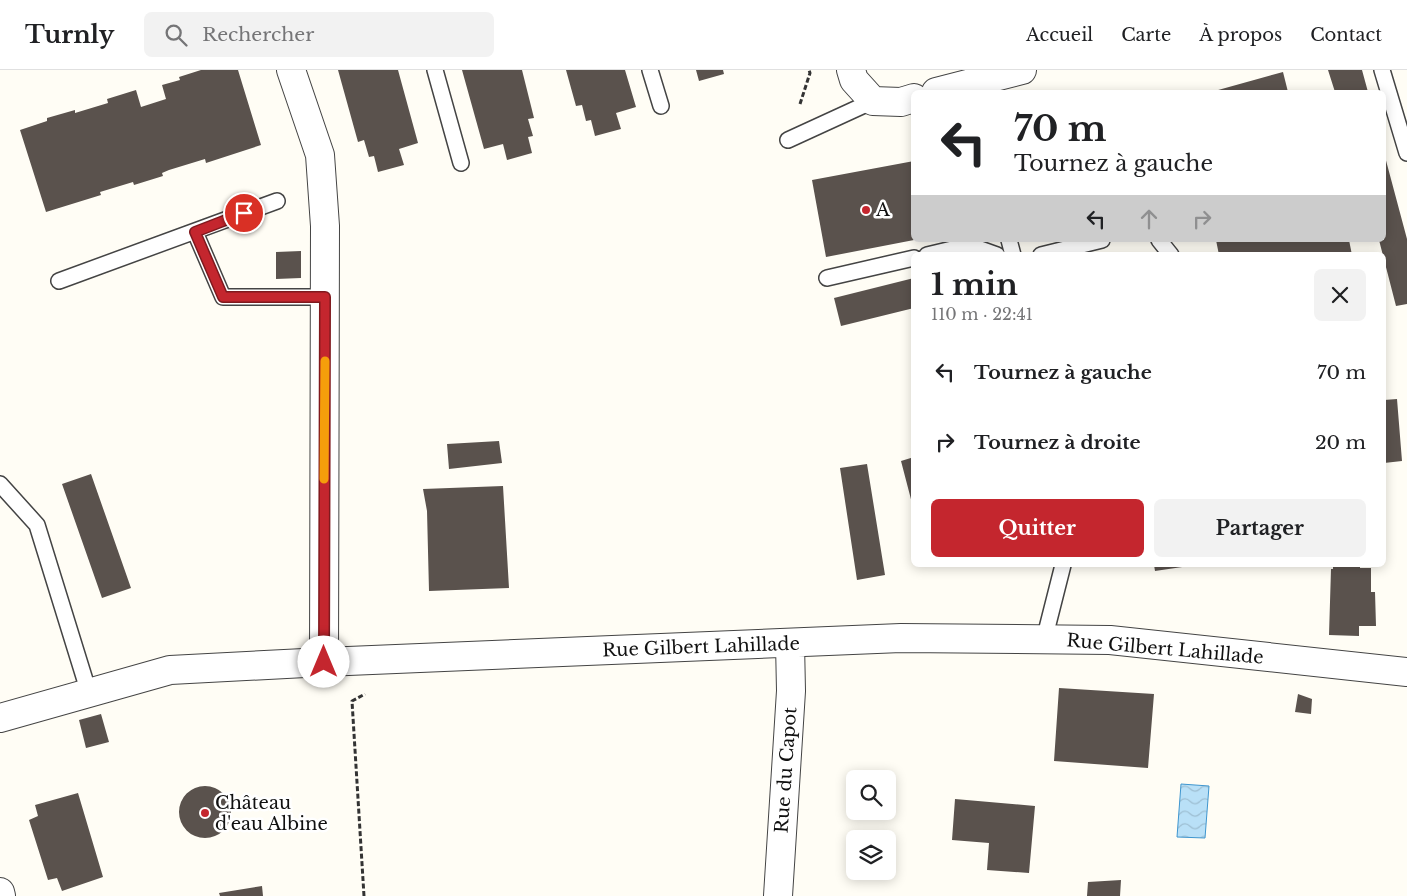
<!DOCTYPE html>
<html lang="fr">
<meta charset="utf-8">
<style>
:root{--surface:#fff;--page:#f2f2f2;--text:#202124;--muted:#757577;--line:#e0e0e0;--accent:#c4262e}
body{margin:0;font-family:"Libre Baskerville",serif;background:var(--page);color:var(--text);height:100vh;display:flex;flex-direction:column;font-size:19px;white-space:nowrap}
*{box-sizing:border-box;margin:0}
p{font-size:16px;color:var(--muted)}
.icon{flex:none;width:28px;height:28px;fill:none;stroke:currentColor;stroke-width:2;stroke-linecap:round;stroke-linejoin:round}
.map{position:relative;flex:1;overflow:hidden}
.side{position:absolute;left:911px;top:182px;width:475px;height:315px;display:flex;flex-direction:column;background:var(--surface);border-radius:8px;box-shadow:0 2px 12px #0003}
.side>*{flex:none}
.guide{position:absolute;left:911px;top:20px;width:475px;height:152px;border-radius:8px;box-shadow:0 2px 12px #0003;background:#fff;color:var(--text);overflow:hidden}
.fabs{position:absolute;left:846px;top:700px;display:grid;gap:10px}
.fabs a{display:grid;place-items:center;width:50px;height:50px;border-radius:8px;background:var(--surface);box-shadow:0 2px 12px #0003;font-size:25px}
.pin{position:absolute;display:grid;place-items:center;width:42px;height:42px;color:#fff;margin:-21px;border:2px solid #fff;border-radius:50%;box-shadow:0 1px 5px #0007}
.me{position:absolute;width:55px;margin:-28px;rotate:0deg;stroke-linejoin:round;filter:drop-shadow(0 0 4px #0008)}
.turn{display:flex;align-items:center;gap:18px;height:105px;padding:0 20px;font-size:22px}
.turn .icon{width:65px;height:65px;stroke-width:2.5}
.turn b{display:block;font-size:35px;line-height:42px}
.lanes{display:flex;align-items:center;height:48px;padding:0 20px;background:#0003;justify-content:center;gap:25px;direction:ltr}
.lanes .off{opacity:.35}
.round{display:grid;place-items:center;flex:none;width:52px;height:52px;border-radius:8px;background:var(--page)}
.overview{display:flex;align-items:center;justify-content:space-between;height:85px;padding:0 20px}
h1{font-size:30px;font-weight:700;line-height:38px}
.button{display:flex;gap:10px;margin-top:auto;padding:10px 20px}
.button a{flex:1;height:58px;border-radius:8px;background:var(--accent);color:#fff;font-size:20px;font-weight:700;line-height:58px;text-align:center}
.button a+a{background:var(--page);color:var(--text)}
ul{padding:0;list-style:none}
li{display:flex;align-items:center;gap:15px;height:70px;padding:0 20px}
li div{flex:1}
li b{display:block;font-size:19px}
li em{font-style:normal}
header{display:flex;align-items:center;gap:30px;box-sizing:border-box;height:70px;padding:0 25px;background:var(--surface);border-bottom:1px solid var(--line)}
header strong{font-size:24px}
nav{display:flex;gap:28px;margin-inline-start:auto;font-size:18px}
.search{width:350px;height:45px;background:var(--page);display:flex;align-items:center;gap:12px;box-sizing:border-box;padding:0 18px;border-radius:8px;color:var(--muted);font-size:19px}
.map>svg:first-child{display:block}
.water{fill:url(#water-waves);stroke:#3f96cf}
.building{fill:#5a524d}
.lines{fill:none;stroke-linecap:round;stroke-linejoin:round}
.lane-casing{stroke:#444;stroke-width:18}
.street-casing{stroke:#444;stroke-width:30}
.path{stroke:#333;stroke-width:3;stroke-dasharray:5 2.5;stroke-linecap:butt}
.lane{stroke:#fff;stroke-width:15}
.street{stroke:#fff;stroke-width:28}
.route-casing{stroke:#7f191e;stroke-width:12}
.route{stroke:#c4262e;stroke-width:9}
.slow{stroke:#f59e0b;stroke-width:9}
.poi-dot{fill:#c4262e;stroke:#fff;stroke-width:2}
.labels{text-anchor:middle;stroke-width:5;stroke-linejoin:round;paint-order:stroke}
.poi-label{font-size:18px;fill:#111;stroke:#fff;text-anchor:start}
.street-label{font-size:18px;fill:#111;stroke:#fff}
</style>
<header>
<strong>Turnly</strong>
<div class="search"><svg class="icon" aria-label="search" viewBox="0 0 24 24"><circle cx="10" cy="10" r="6"/><path d="M15 15l6 6"/></svg>Rechercher</div>
<nav><a>Accueil</a><a>Carte</a><a>À propos</a><a>Contact</a></nav>
</header>
<div class="map">
<svg width="1407" height="826" viewBox="0 0 1407 826">
<defs>
<pattern id="water-waves" width="16" height="10" patternUnits="userSpaceOnUse" patternTransform="scale(1.25)"><rect width="16" height="10" fill="#b9e0f7"/><path d="M0 5q4-4 8 0t8 0" fill="none" stroke="#9ebfd3"/></pattern>
</defs>
<rect width="100%" height="100%" fill="#fffdf5"/>
<path class="water" d="M 1181,714 L 1209,716 L 1205,768 L 1177,767 Z"/>
<path class="building" d="M 201,0 L 238,0 L 261,75 L 206,93 L 205,89 L 169,100 L 162,103 L 163,106 L 134,115 L 133,112 L 100,122 L 101,125 L 46,142 L 20,60 L 47,51 L 47,48 L 75,40 L 75,43 L 108,33 L 107,29 L 136,20 L 141,37 L 166,29 L 162,15 L 180,10 L 179,7 Z
M 338,0 L 398,0 L 418,73 L 399,79 L 404,95 L 378,102 L 374,86 L 369,87 L 364,70 L 358,72 Z
M 462,0 L 522,0 L 534,48 L 528,49 L 533,66 L 528,67 L 532,83 L 507,90 L 503,74 L 484,79 Z
M 566,0 L 625,0 L 636,37 L 616,43 L 621,59 L 595,66 L 591,50 L 586,51 L 582,35 L 576,36 Z
M 696,0 L 723,0 L 724,4 L 699,11 Z
M 1328,0 L 1362,0 L 1368,22 L 1335,22 Z
M 1283,2 L 1288,22 L 1211,22 Z
M 1384,83 L 1407,169 L 1407,234 L 1396,236 L 1379,170 L 1384,170 Z
M 914,91 L 914,170 L 826,187 L 812,110 Z
M 1216,170 L 1349,170 L 1352,185 L 1219,185 Z
M 301,181 L 301,208 L 276,209 L 276,182 Z
M 914,208 L 914,238 L 841,256 L 834,228 Z
M 1397,329 L 1402,391 L 1384,393 L 1384,330 Z
M 499,371 L 502,393 L 449,399 L 447,374 Z
M 914,387 L 914,437 L 913,437 L 901,391 Z
M 867,394 L 885,505 L 857,510 L 840,398 Z
M 91,404 L 131,518 L 102,528 L 62,414 Z
M 503,416 L 509,518 L 429,521 L 427,441 L 423,419 Z
M 1154,495 L 1189,495 L 1189,496 L 1155,501 Z
M 1333,495 L 1360,495 L 1360,498 L 1371,498 L 1371,522 L 1375,522 L 1376,556 L 1359,556 L 1359,566 L 1329,565 L 1331,499 L 1333,499 Z
M 1059,618 L 1154,624 L 1148,698 L 1054,691 Z
M 1298,624 L 1312,629 L 1311,644 L 1295,642 Z
M 101,644 L 109,672 L 86,678 L 79,650 Z
M179 742a26 26 0 1 1 52 0a26 26 0 1 1-52 0Z
M 78,723 L 103,807 L 62,821 L 57,808 L 48,810 L 29,750 L 38,746 L 35,735 Z
M 955,729 L 1035,736 L 1029,803 L 987,800 L 989,773 L 952,770 Z
M 1121,810 L 1120,826 L 1087,826 L 1088,812 Z
M 262,816 L 263,826 L 220,826 L 219,823 Z"/>
<g class="lines">
<g class="lane-casing">
<path id="lane" d="M 435,0 L 461,93
M 650,0 L 661,36
M 1382,0 L 1407,83
M 788,70 L 873,31
M 195,162 L 223,227 L 325,227
M 1009,170 L 1013,185
M 1159,170 L 1171,185
M 927,185 L 969,175 L 997,185
M 1041,185 L 1102,170
M 827,208 L 914,188
M 59,211 L 277,131
M 0,414 L 37,455 L 89,623
M 1044,570 L 1063,495"/>
</g>
<g class="street-casing">
<path id="street" d="M 291,0 L 320,85 L 325,156 L 324,592
M 851,0 L 854,10 L 873,31 L 901,32 L 914,28
M 936,22 L 1022,0
M 0,648 L 170,600 L 324,592 L 901,568 L 1110,570 L 1407,602
M 0,822 L 1,826
M 778,826 L 791,621 L 790,573"/>
</g>
<path class="path" d="M 800,34 L 810,3 L 809,0
M 364,826 L 352,631 L 365,624"/>
<use href="#lane" class="lane"/>
<use href="#street" class="street"/>
</g>
<g class="lines">
<g class="route-casing">
<path id="route" d="M 244,143 L 195,162 L 223,227 L 325,227 L 324,592"/>
</g>
<use href="#route" class="route"/>
<path class="slow" d="M 324,409 L 325,291"/>
</g>
<g class="poi-dot">
<circle cx="866" cy="140" r="5"/>
<circle cx="205" cy="743" r="5"/>
</g>
<g class="labels">
<g class="poi-label">
<text x="876" y="146">A</text>
<text x="215" y="739">Château<tspan x="215" dy="21">d'eau Albine</tspan></text>
</g>
<g class="street-label">
<text transform="translate(701 577) rotate(-2)" y="6">Rue Gilbert Lahillade</text>
<text transform="translate(1165 579) rotate(5)" y="6">Rue Gilbert Lahillade</text>
<text transform="translate(786 700) rotate(-86)" y="6">Rue du Capot</text>
</g>
</g>
</svg>
<div class="fabs">
<a><svg class="icon" aria-label="search" viewBox="0 0 24 24"><circle cx="10" cy="10" r="6"/><path d="M15 15l6 6"/></svg></a>
<a><svg class="icon" aria-label="layers" viewBox="0 0 24 24"><path d="M12 4l9 5-9 5-9-5zM3 14l9 5 9-5"/></svg></a>
</div>
<div class="pin" style="left:244px;top:143px;background:#d93025"><svg class="icon" aria-label="arrive" viewBox="0 0 24 24"><path d="M6 21V4h12l-3 4 3 4H6"/></svg></div>
<svg class="me" style="left:324px;top:592px" viewBox="-20 -20 40 40"><circle r="19" fill="#fff"/><path d="M0-13L10 11 0 6-10 11z" fill="#c4262e"/></svg>
<div class="guide">
<div class="turn"><svg class="icon" aria-label="left" viewBox="0 0 24 24"><path d="M17 20v-9H6M10 6l-5 5 5 5"/></svg><div><b>70 m</b>Tournez à gauche</div></div>
<div class="lanes"><svg class="icon" aria-label="left" viewBox="0 0 24 24"><path d="M17 20v-9H6M10 6l-5 5 5 5"/></svg><svg class="icon off" aria-label="ahead" viewBox="0 0 24 24"><path d="M12 20V5M6 11l6-6 6 6"/></svg><svg class="icon off" aria-label="right" viewBox="0 0 24 24"><path d="M7 20v-9h11M14 6l5 5-5 5"/></svg></div>
</div>
<section class="side">
<div class="overview"><div><h1>1 min</h1><p>110 m · 22:41</p></div><a class="round"><svg class="icon" aria-label="close" viewBox="0 0 24 24"><path d="M6 6l12 12M18 6L6 18"/></svg></a></div>
<ul>
<li><svg class="icon" aria-label="left" viewBox="0 0 24 24"><path d="M17 20v-9H6M10 6l-5 5 5 5"/></svg><div><b>Tournez à gauche</b></div><em>70 m</em></li>
<li><svg class="icon" aria-label="right" viewBox="0 0 24 24"><path d="M7 20v-9h11M14 6l5 5-5 5"/></svg><div><b>Tournez à droite</b></div><em>20 m</em></li>
</ul>
<div class="button"><a>Quitter</a><a>Partager</a></div>
</section>
</div>
